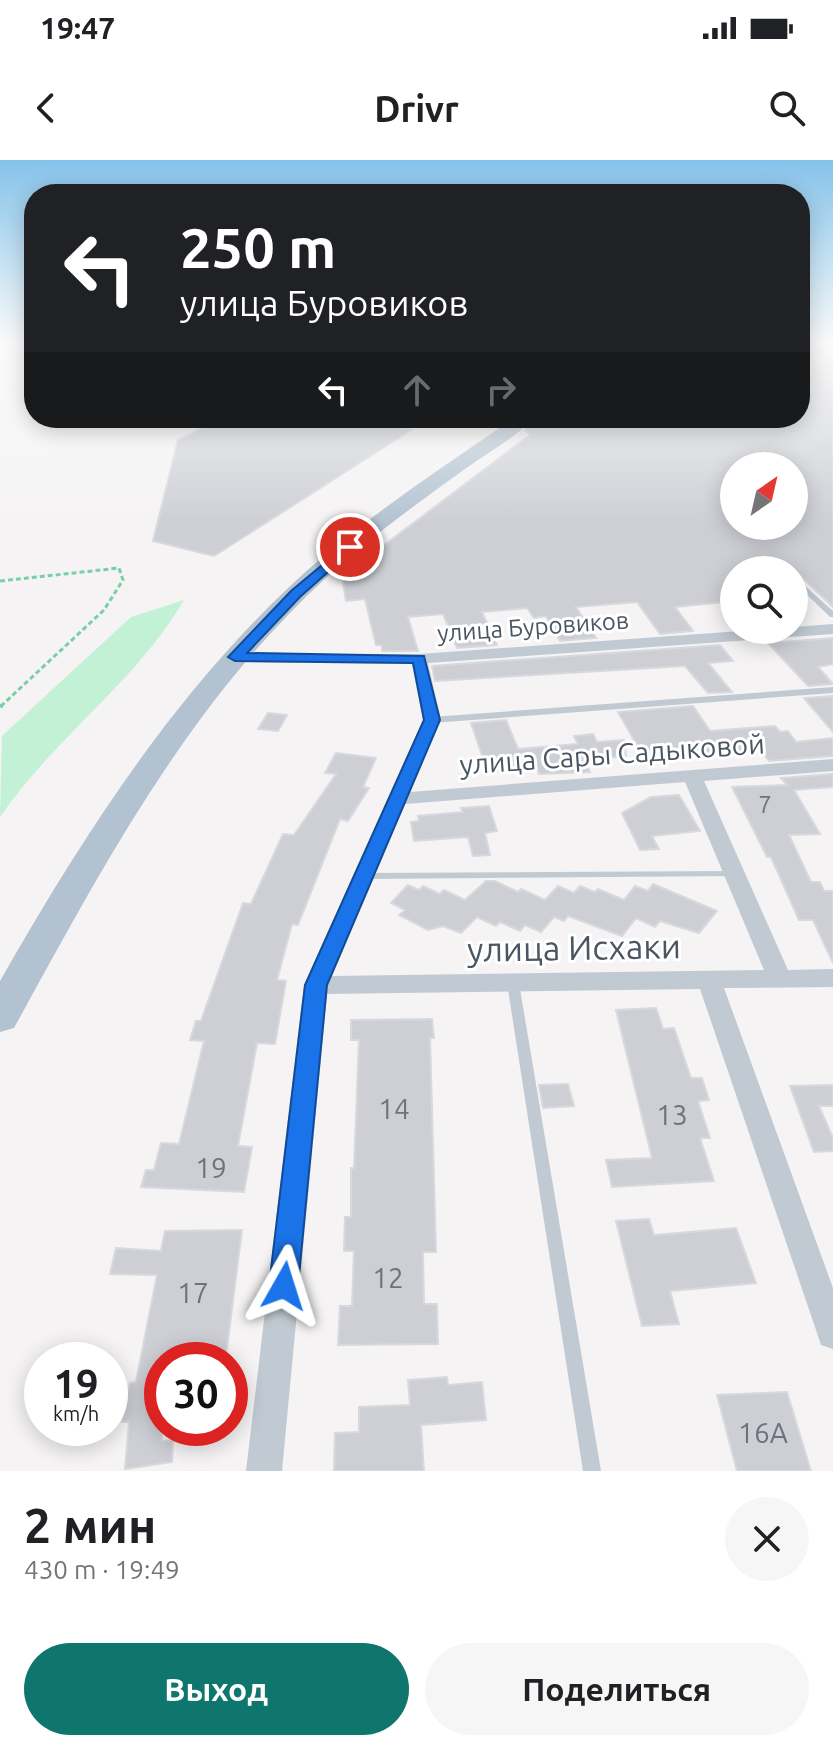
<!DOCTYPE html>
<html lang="ru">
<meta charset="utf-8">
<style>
:root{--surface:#fff;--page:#f6f6f6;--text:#202124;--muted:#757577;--accent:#0f766e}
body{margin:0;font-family:Ubuntu,sans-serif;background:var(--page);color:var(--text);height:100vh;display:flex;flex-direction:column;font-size:30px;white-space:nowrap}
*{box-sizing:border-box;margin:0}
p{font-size:26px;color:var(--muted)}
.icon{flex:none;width:44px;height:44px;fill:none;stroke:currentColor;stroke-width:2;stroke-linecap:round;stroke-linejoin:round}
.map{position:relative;height:1311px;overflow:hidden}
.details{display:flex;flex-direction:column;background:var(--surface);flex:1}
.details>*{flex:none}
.guide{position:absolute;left:24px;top:24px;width:786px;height:244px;border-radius:32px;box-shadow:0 4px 20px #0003;background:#202124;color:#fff;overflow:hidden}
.needle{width:52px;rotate:34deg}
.tools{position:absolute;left:720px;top:292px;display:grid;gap:16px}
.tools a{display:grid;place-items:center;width:88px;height:88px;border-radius:50%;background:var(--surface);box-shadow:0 4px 20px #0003;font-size:40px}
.speed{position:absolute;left:24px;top:1182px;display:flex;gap:16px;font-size:40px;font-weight:700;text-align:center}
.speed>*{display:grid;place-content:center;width:104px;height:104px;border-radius:50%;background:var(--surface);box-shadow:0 4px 20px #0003;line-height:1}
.speed small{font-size:20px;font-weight:400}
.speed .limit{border:12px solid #d22;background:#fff;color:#111}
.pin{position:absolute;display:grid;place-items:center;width:68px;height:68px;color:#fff;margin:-34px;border:4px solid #fff;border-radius:50%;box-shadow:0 2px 8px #0007}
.me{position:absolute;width:88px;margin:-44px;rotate:6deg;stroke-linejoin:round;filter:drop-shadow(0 0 6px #0008)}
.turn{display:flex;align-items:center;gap:28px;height:168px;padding:0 24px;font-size:36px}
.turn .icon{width:104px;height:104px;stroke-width:2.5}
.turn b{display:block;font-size:56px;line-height:68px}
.lanes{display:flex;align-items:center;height:76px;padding:0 24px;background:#0003;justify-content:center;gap:40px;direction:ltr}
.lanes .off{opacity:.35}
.round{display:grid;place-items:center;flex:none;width:84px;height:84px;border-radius:42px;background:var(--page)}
.overview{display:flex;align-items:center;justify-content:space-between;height:136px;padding:0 24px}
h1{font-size:48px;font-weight:700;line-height:60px}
.action{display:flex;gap:16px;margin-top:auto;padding:16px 24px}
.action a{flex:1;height:92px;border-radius:48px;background:var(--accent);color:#fff;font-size:32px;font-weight:700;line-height:92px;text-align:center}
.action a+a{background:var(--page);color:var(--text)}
.status{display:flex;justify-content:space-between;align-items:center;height:56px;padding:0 40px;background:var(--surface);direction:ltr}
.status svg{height:22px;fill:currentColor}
header{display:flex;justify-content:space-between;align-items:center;height:104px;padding:0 24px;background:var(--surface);font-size:36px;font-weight:700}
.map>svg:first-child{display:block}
.green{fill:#c3f1d5}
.building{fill:#cdcfd5;stroke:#d7d9de;stroke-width:2;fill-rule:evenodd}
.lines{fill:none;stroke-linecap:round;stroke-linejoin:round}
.path-far1{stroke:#7ad0a6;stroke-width:3;stroke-dasharray:5 3;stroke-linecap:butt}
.path{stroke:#7ad0a6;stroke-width:4;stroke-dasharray:6 4;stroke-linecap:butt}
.service{fill:#c1cad2;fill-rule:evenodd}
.minor{fill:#c1cad2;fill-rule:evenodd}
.primary{fill:#b3c2d1;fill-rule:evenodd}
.route{fill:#1a73e8;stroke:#114b97;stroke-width:2}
.labels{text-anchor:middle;stroke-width:6;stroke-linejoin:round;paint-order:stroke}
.far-street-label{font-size:24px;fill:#4a5661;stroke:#fff}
.number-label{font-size:24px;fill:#6b747e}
.street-label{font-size:28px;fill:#4a5661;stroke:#fff}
.near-number-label{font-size:28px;fill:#6b747e}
.near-street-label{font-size:34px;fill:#4a5661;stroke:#fff}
</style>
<div class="status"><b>19:47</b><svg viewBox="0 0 49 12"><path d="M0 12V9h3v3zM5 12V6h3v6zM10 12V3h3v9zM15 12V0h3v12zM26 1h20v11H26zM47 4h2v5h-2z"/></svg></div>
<header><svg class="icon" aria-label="back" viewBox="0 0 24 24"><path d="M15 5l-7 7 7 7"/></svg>Drivr<svg class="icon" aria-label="search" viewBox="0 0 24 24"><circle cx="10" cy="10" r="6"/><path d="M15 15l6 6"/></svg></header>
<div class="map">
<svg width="833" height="1311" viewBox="0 0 833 1311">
<rect width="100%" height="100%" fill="#f5f3f3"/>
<path class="green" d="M 184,440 C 136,522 54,578 0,657 L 2,576 L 131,457 Z"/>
<path class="building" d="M 800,182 L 809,182 L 833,195 L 833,447 L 790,406 L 734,410 L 734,441 L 675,447 L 693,471 L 660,474 L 637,442 L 576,447 L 596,478 L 560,481 L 546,456 L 534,458 L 527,448 L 482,452 L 497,485 L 457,488 L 443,454 L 408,457 L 418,491 L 382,491 L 382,485 L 376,485 L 365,439 L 346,441 L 342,417 L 530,275 L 525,270 L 536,258 L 800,258 ZM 734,306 L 794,306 L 794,366 L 734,366 Z
M 224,258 L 362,258 L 408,265 L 401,268 L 411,270 L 214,396 L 153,381 L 178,280 Z
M 833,478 L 833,504 L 818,507 L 833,524 L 808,526 L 768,483 Z
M 720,485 L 733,501 L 708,503 L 732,532 L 708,533 L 685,506 L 435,521 L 432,506 Z
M 833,536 L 833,572 L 804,538 Z
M 693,546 L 710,571 L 775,566 L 780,572 L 788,571 L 796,582 L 833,578 L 833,596 L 769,601 L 761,591 L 678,597 L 666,597 L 663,592 L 642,594 L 618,552 Z
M 268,553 L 287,555 L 278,571 L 258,569 Z
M 506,560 L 518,589 L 578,584 L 574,576 L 593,574 L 597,582 L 624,580 L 626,596 L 584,600 L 590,612 L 539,614 L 537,608 L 494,612 L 491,603 L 485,604 L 471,563 Z
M 336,593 L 376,598 L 363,627 L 369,628 L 348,661 L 340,659 L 298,765 L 292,764 L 277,820 L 286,821 L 275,884 L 257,883 L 238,986 L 252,987 L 244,1032 L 141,1027 L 146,1010 L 154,1010 L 161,983 L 179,984 L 204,881 L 190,880 L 196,861 L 201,861 L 243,743 L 251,744 L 283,674 L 294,675 L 336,614 L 325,613 Z
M 833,614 L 833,627 L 794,630 L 820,674 L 789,675 L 811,722 L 820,722 L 824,731 L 833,731 L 833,803 L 813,760 L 799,760 L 771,697 L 767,697 L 732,627 L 787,625 L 781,618 Z
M 679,635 L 700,671 L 652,676 L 659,689 L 640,690 L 622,653 L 651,637 Z
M 489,646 L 497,671 L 485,673 L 490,695 L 473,696 L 468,677 L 414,681 L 411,662 L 419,661 L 418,656 L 463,652 L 461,648 Z
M 486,721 L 495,721 L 518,732 L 521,729 L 545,740 L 558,726 L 574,733 L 580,726 L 595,732 L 598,729 L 624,740 L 635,726 L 648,731 L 653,724 L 717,751 L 699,773 L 660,761 L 655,767 L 636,758 L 622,776 L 568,756 L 564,761 L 554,757 L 541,772 L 525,765 L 520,771 L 500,762 L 496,766 L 477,757 L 461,773 L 443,766 L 428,770 L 399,755 L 405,750 L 391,743 L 408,725 L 419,730 L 423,726 L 440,734 L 444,730 L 465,740 Z
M 656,848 L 663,869 L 674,868 L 691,918 L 702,918 L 709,940 L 698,941 L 710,978 L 700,978 L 714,1021 L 612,1027 L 606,1000 L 652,998 L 616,850 Z
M 432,859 L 434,878 L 430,878 L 436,1092 L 423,1092 L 424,1144 L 437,1144 L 438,1184 L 338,1185 L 340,1146 L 352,1146 L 354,1091 L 344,1091 L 345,1057 L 351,1057 L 351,1008 L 354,1008 L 359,880 L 351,880 L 351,860 Z
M 568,924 L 574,946 L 543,948 L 539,925 Z
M 833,925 L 833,946 L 819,946 L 833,978 L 833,991 L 814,992 L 790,926 Z
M 649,1059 L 654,1075 L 736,1068 L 756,1123 L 670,1131 L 679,1164 L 642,1166 L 616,1061 Z
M 242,1070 L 226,1196 L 162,1197 L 162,1281 L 173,1280 L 172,1302 L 125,1309 L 129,1262 L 122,1262 L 130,1223 L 136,1222 L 157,1115 L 110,1114 L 116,1088 L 161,1091 L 165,1071 Z
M 447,1217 L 448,1225 L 482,1222 L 486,1260 L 421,1265 L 424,1311 L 334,1311 L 335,1273 L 359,1272 L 359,1247 L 410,1245 L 408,1220 Z
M 787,1232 L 811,1311 L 737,1311 L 717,1235 Z"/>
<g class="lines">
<path class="path-far1" d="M 0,421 L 119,408 L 123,420 L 104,450 L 0,547"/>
<path class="path" d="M 0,547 L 2,545"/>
<path class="service" d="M 794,416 L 833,451 L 833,457 L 830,457 L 794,422 Z
M 833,527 L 833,533 L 432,563 L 428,560 L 432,557 Z
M 735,711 L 739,712 L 740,714 L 739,716 L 365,719 L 360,716 L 365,713 Z
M 513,819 L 517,820 L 519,823 L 601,1311 L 583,1311 L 507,823 L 509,820 Z"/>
<path class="minor" d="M 833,464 L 833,474 L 428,503 L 441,560 L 410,632 L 833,599 L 833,611 L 704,621 L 788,810 L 833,809 L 833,827 L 724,828 L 833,1128 L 833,1189 L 821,1185 L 817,1173 L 700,829 L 327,834 L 282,1311 L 246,1311 L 304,825 L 423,560 L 412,504 L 235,502 L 229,500 L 229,494 L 419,494 L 755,470 L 794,470 L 794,467 ZM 685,622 L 764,810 L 332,816 L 405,644 Z"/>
<path class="primary" d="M 514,258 L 533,258 C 516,278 487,293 465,309 C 418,343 370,377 327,417 C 189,543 103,706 14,868 L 0,872 L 0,821 L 12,800 C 89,667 174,537 286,430 C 355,364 436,312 514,258 Z"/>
</g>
<linearGradient id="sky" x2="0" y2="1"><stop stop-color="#85c3ea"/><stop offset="0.5" stop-color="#fafafa"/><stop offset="1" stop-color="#fafafa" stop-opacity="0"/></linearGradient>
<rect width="833" height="366" fill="url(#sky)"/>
<path class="route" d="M 346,385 L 356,387 L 300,437 L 247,493 L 424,496 L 440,560 L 327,825 L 298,1126 L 294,1135 L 284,1139 L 273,1135 L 269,1126 L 305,825 L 424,560 L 413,503 L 235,501 L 228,497 L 291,431 Z"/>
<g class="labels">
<g class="far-street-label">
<text transform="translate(533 467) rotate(-4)" y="8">улица Буровиков</text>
</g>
<g class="number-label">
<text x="765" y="653">7</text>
</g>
<g class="street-label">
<text transform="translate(612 594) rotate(-4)" y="10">улица Сары Садыковой</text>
</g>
<g class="near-number-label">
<text x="394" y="959">14</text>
<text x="672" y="965">13</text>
<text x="211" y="1018">19</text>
<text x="388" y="1128">12</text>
<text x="193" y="1143">17</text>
<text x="763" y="1283">16А</text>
</g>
<g class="near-street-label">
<text transform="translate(574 788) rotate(-1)" y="12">улица Исхаки</text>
</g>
</g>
</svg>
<div class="tools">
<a><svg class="needle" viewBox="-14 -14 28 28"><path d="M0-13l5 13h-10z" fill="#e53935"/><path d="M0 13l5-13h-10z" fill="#757577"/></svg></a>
<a><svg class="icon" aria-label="search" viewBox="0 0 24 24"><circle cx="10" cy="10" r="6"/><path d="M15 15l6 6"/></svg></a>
</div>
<div class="speed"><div>19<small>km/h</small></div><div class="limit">30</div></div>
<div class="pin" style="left:350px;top:387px;background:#d93025"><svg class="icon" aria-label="arrive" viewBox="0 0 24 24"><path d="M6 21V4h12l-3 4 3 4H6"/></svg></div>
<svg class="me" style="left:284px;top:1126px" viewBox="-20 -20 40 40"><path d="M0-17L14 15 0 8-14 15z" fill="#1a73e8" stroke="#fff" stroke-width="4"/></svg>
<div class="guide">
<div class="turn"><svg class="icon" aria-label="left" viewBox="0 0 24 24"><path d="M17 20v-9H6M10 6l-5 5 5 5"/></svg><div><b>250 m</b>улица Буровиков</div></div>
<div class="lanes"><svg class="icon" aria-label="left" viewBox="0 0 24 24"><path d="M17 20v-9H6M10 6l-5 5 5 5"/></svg><svg class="icon off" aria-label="ahead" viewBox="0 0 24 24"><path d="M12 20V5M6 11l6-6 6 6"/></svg><svg class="icon off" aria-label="right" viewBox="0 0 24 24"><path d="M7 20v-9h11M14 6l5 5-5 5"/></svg></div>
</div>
</div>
<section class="details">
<div class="overview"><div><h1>2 мин</h1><p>430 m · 19:49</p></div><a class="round"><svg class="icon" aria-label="close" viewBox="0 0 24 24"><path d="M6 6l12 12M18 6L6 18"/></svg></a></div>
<div class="action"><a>Выход</a><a>Поделиться</a></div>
</section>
